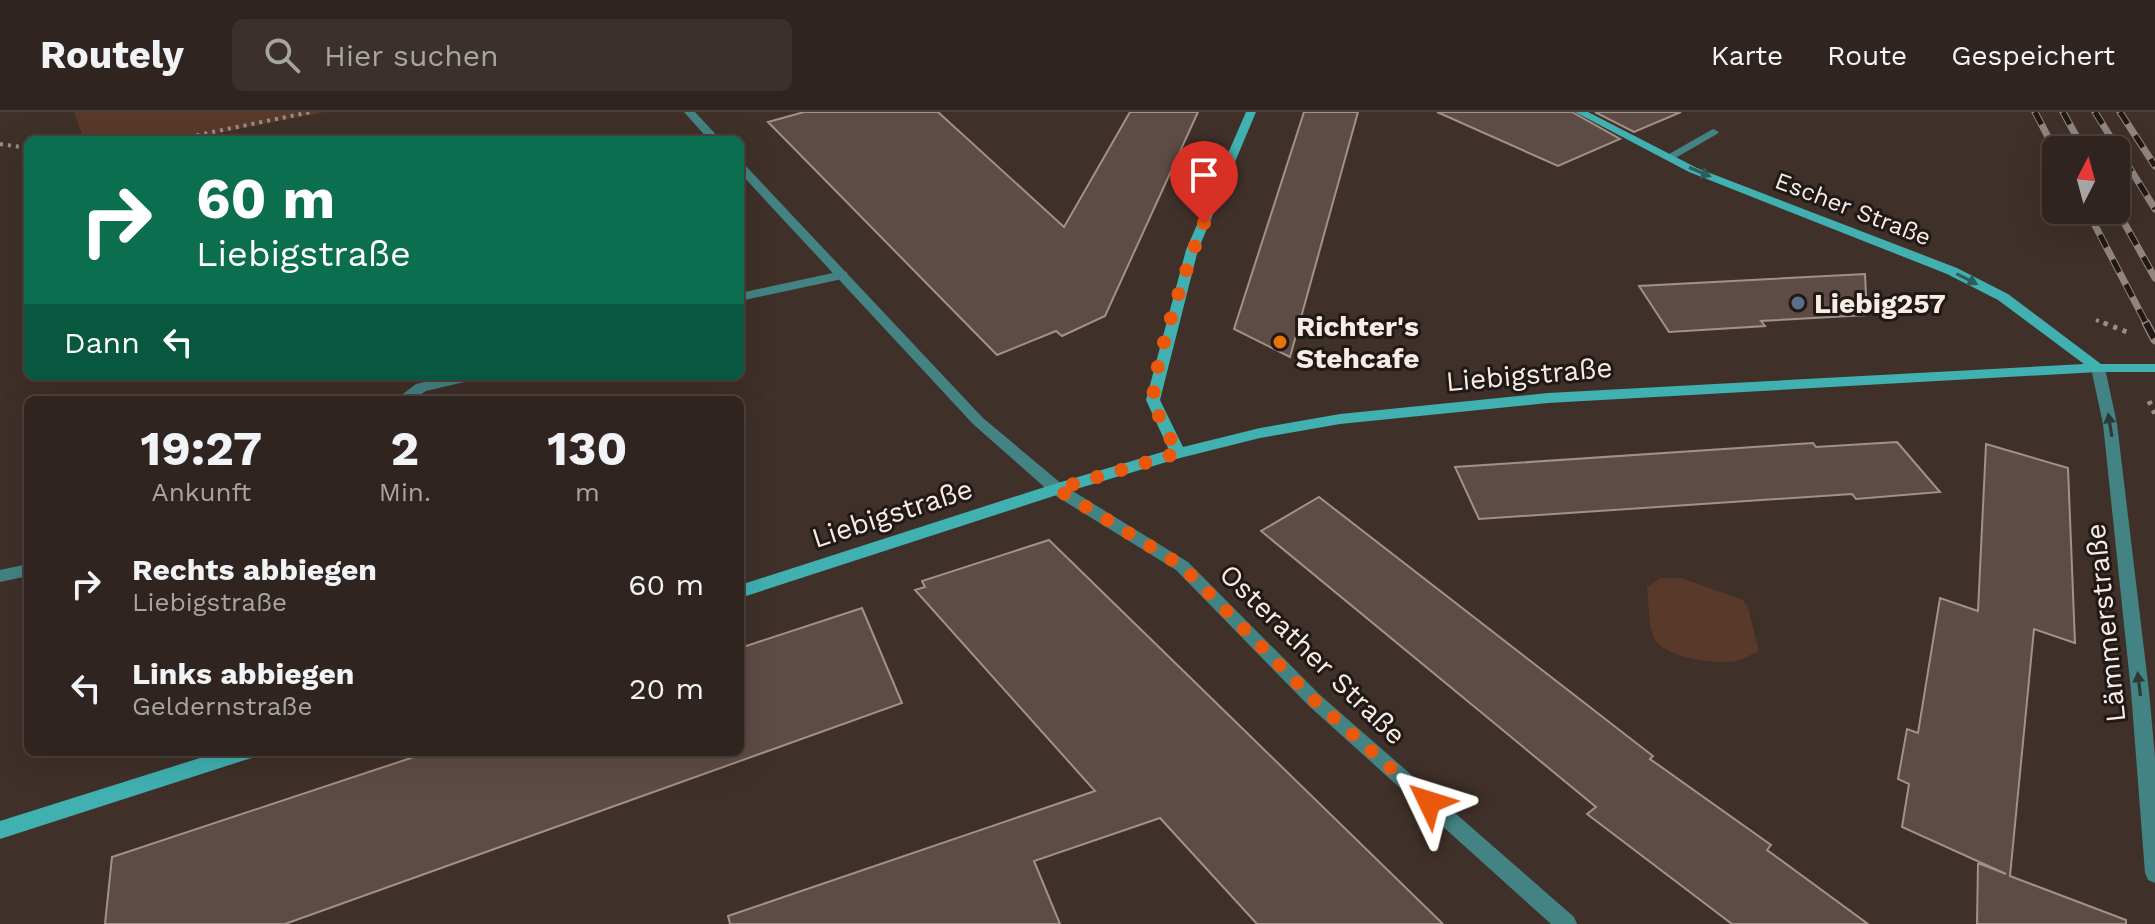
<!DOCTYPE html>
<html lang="de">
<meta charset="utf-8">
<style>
:root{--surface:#2f241f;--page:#3b302c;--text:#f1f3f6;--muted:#a7a4a4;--line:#4a413d}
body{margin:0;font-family:"Work Sans",sans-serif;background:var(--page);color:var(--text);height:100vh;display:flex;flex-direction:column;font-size:30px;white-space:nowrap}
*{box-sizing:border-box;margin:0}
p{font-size:26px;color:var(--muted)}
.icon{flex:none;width:44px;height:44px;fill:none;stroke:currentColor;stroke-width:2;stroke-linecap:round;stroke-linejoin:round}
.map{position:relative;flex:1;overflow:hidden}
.side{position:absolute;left:24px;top:284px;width:720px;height:360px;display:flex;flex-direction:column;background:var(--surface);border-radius:12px;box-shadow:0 8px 32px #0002,0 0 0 2px var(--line)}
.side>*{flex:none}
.banner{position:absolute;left:24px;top:24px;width:720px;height:244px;border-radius:12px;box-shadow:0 8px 32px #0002,0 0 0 2px var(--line);background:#0b6e4f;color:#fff;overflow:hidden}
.needle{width:52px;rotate:6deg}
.buttons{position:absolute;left:2042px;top:24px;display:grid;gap:16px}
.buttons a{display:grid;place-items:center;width:88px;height:88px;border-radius:12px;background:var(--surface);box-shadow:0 8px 32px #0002,0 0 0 2px var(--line);font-size:40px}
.pin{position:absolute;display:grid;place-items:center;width:68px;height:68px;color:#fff;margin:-82px -34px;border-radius:50% 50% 50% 0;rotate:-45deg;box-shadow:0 0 8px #0007}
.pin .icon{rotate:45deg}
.me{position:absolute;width:88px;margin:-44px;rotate:311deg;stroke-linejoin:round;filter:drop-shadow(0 0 6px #0008)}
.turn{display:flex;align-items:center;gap:28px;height:168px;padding:0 40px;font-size:36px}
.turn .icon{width:104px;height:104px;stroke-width:2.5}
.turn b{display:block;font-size:56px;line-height:68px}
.then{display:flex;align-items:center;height:76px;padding:0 40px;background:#0003;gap:16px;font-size:30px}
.eta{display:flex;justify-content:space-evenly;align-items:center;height:136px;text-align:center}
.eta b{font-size:48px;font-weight:700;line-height:56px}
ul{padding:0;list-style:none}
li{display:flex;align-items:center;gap:24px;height:104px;padding:0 40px}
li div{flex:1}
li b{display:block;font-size:30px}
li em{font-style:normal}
header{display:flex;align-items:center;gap:48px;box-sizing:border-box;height:112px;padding:0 40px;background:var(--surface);border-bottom:2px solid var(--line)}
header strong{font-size:38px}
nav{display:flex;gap:44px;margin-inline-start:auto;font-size:28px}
.search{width:560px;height:72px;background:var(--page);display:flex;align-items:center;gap:20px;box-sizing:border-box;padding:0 28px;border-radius:12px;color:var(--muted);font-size:30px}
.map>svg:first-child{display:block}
.green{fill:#59392a}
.building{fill:#5d4c45;stroke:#a39087;stroke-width:2}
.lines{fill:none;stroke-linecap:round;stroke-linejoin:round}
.path-far1{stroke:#9a8d87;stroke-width:4;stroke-dasharray:3 5;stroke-linecap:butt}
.path{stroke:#9a8d87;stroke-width:5;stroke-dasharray:4 6;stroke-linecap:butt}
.lane{fill:#448383;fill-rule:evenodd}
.street{fill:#448383;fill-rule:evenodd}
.secondary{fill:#40b0b0;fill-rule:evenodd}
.rail-far1-casing{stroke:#92857f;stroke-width:7}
.rail-casing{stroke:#92857f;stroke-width:9}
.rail-far1{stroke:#211916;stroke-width:5;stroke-dasharray:14;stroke-linecap:butt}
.rail{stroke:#211916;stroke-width:6;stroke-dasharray:17;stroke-linecap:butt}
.oneway{fill:#2f5d5b}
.oneway2{fill:#2c3937}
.route{stroke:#ea580c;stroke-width:14;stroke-dasharray:0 25.2}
.service-dot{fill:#5c6f8a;stroke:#211916;stroke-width:3}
.food-dot{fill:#e8710a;stroke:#211916;stroke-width:3}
.labels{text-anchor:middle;stroke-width:6;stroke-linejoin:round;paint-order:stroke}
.far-street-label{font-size:24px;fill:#f7ece8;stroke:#211916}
.poi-label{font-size:28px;font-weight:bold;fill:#f7ece8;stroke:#211916;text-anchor:start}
.street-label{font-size:28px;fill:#f7ece8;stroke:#211916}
</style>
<header>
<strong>Routely</strong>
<div class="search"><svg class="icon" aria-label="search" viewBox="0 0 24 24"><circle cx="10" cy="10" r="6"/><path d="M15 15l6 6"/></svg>Hier suchen</div>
<nav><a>Karte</a><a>Route</a><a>Gespeichert</a></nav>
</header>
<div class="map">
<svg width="2155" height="812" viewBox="0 0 2155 812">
<rect width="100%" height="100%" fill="#3f3029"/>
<path class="green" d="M 74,0 L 324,0 L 184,28 L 84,28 Z
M 1660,466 L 1681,466 L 1743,488 L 1748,496 L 1759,539 C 1752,542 1744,547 1736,549 C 1715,553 1665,546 1654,526 C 1648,512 1649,491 1647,475 Z"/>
<path class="building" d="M 804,0 L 938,0 L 1064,115 L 1130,0 L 1198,0 L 1105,204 L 1062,224 L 1056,219 L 997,243 L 768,10 Z
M 1304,0 L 1358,0 L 1290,245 L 1234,217 Z
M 1437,0 L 1572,0 L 1620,27 L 1558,54 Z
M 1595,0 L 1681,0 L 1634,20 Z
M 1865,162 L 1867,203 L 1761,209 L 1765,214 L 1669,220 L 1639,174 Z
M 1897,330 L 1940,380 L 1856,387 L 1852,382 L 1479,407 L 1455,355 L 1813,331 L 1816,335 Z
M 1986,332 L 2068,356 L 2075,531 L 2034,517 L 2010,764 L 2126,808 L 2126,812 L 1977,812 L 1978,751 L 2006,762 L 1902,715 L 1909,672 L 1898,667 L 1907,617 L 1918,621 L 1940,486 L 1978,499 Z
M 1319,385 L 1653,644 L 1650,647 L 1771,733 L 1767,738 L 1868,812 L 1732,812 L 1587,702 L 1596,695 L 1261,419 Z
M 1049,428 L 1244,618 L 1443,812 L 1257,812 L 1160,706 L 1034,749 L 1060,812 L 730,812 L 728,804 L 1095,679 L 915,478 L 925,475 L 922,469 Z
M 862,496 L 902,591 L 285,812 L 105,812 L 112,745 L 429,640 L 740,640 L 740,536 Z"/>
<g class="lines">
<path class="path-far1" d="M 173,28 L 311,0
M 0,32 L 28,36
M 2096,208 L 2109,213"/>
<path class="path" d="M 2104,211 L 2127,220
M 2149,289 L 2155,302"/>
<path class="lane" d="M 1713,17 L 1719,20 L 1717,22 L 1672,48 L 1662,46 Z
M 842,159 L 847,160 L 847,166 L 740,189 L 740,181 Z
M 451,264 L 479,264 L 477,267 L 426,279 L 412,288 L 395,288 L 416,272 Z
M 28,452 L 28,464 L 0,470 L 0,458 Z"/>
<path class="street" d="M 684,0 L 695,0 L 721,28 L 709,28 Z
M 740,51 L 744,52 L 983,306 L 1063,373 L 1188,450 L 1320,583 L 1574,805 L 1577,812 L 1551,812 L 1308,593 L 1176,458 L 1051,381 L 973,312 L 740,61 Z
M 2098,252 L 2105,256 L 2117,312 L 2149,579 L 2155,645 L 2155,771 L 2148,768 L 2145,761 L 2131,579 L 2103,312 L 2091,256 Z"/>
<path class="secondary" d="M 1246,0 L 1256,0 L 1198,138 L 1160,288 L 1183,335 L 1260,316 L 1340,302 L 1548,281 L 2084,252 L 1998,188 L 1947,162 L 1689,60 L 1575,0 L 1588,0 L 1697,56 L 1957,156 L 2008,182 L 2101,252 L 2155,252 L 2155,260 L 2098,260 L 1548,291 L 1340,312 L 1260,326 L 1180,346 L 1063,381 L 740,486 L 740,473 L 1051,373 L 1169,338 L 1146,288 L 1186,138 Z
M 219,640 L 255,640 L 252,646 L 245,648 L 0,727 L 0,709 Z"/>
<g class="rail-far1-casing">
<path id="rail-far1" d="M 2035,0 L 2056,40
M 2063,0 L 2084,38
M 2095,0 L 2155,97
M 2120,0 L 2155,54
M 2116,96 L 2155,166
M 2087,98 L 2147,213"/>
</g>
<g class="rail-casing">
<path id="rail" d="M 2146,211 L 2155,228"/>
</g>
<use href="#rail-far1" class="rail-far1"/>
<use href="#rail" class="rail"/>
</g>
<defs><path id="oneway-solid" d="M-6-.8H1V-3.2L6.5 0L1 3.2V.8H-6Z" transform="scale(2)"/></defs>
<g class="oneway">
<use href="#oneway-solid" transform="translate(1700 60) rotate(23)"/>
<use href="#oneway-solid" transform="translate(1967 167) rotate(27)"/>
</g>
<g class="oneway2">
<use href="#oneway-solid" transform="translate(2110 313) rotate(-99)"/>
<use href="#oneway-solid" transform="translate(2139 572) rotate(-97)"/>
</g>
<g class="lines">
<path class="route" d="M 1204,111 C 1192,138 1148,267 1154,290 C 1159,308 1170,325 1178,341 L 1057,377 L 1182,454 L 1314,588 L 1429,690"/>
</g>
<circle class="service-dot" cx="1798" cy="191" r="8"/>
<circle class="food-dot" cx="1280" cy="230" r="8"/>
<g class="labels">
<g class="far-street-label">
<text transform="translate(1853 97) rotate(21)" y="8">Escher Straße</text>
</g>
<g class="poi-label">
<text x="1814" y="201">Liebig257</text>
<text x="1296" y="224">Richter's<tspan x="1296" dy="32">Stehcafe</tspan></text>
</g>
<g class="street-label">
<text transform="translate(1529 262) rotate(-5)" y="10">Liebigstraße</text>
<text transform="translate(892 401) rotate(-18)" y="10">Liebigstraße</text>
<text transform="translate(2105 511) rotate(-96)" y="10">Lämmerstraße</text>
<text transform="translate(1313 542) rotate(44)" y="10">Osterather Straße</text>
</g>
</g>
</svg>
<div class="buttons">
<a><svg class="needle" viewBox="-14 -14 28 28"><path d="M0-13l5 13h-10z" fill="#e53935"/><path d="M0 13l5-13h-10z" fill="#a7a4a4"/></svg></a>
</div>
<div class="pin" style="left:1204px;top:111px;background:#d93025"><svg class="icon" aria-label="arrive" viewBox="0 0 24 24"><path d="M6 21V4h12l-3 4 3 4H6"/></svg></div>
<svg class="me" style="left:1429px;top:690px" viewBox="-20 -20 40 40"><path d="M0-17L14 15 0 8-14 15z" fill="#ea580c" stroke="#fff" stroke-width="4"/></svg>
<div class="banner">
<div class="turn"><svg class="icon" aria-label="right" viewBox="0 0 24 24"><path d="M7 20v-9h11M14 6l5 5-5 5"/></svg><div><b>60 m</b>Liebigstraße</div></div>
<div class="then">Dann<svg class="icon" aria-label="left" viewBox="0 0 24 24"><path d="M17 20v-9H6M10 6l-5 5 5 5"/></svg></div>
</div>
<section class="side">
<div class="eta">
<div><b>19:27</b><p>Ankunft</p></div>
<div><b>2</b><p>Min.</p></div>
<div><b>130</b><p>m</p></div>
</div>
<ul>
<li><svg class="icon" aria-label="right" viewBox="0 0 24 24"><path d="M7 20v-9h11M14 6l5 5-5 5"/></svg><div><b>Rechts abbiegen</b><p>Liebigstraße</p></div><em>60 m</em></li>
<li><svg class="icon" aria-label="left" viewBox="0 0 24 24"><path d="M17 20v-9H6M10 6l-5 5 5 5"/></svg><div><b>Links abbiegen</b><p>Geldernstraße</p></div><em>20 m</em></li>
</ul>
</section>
</div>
